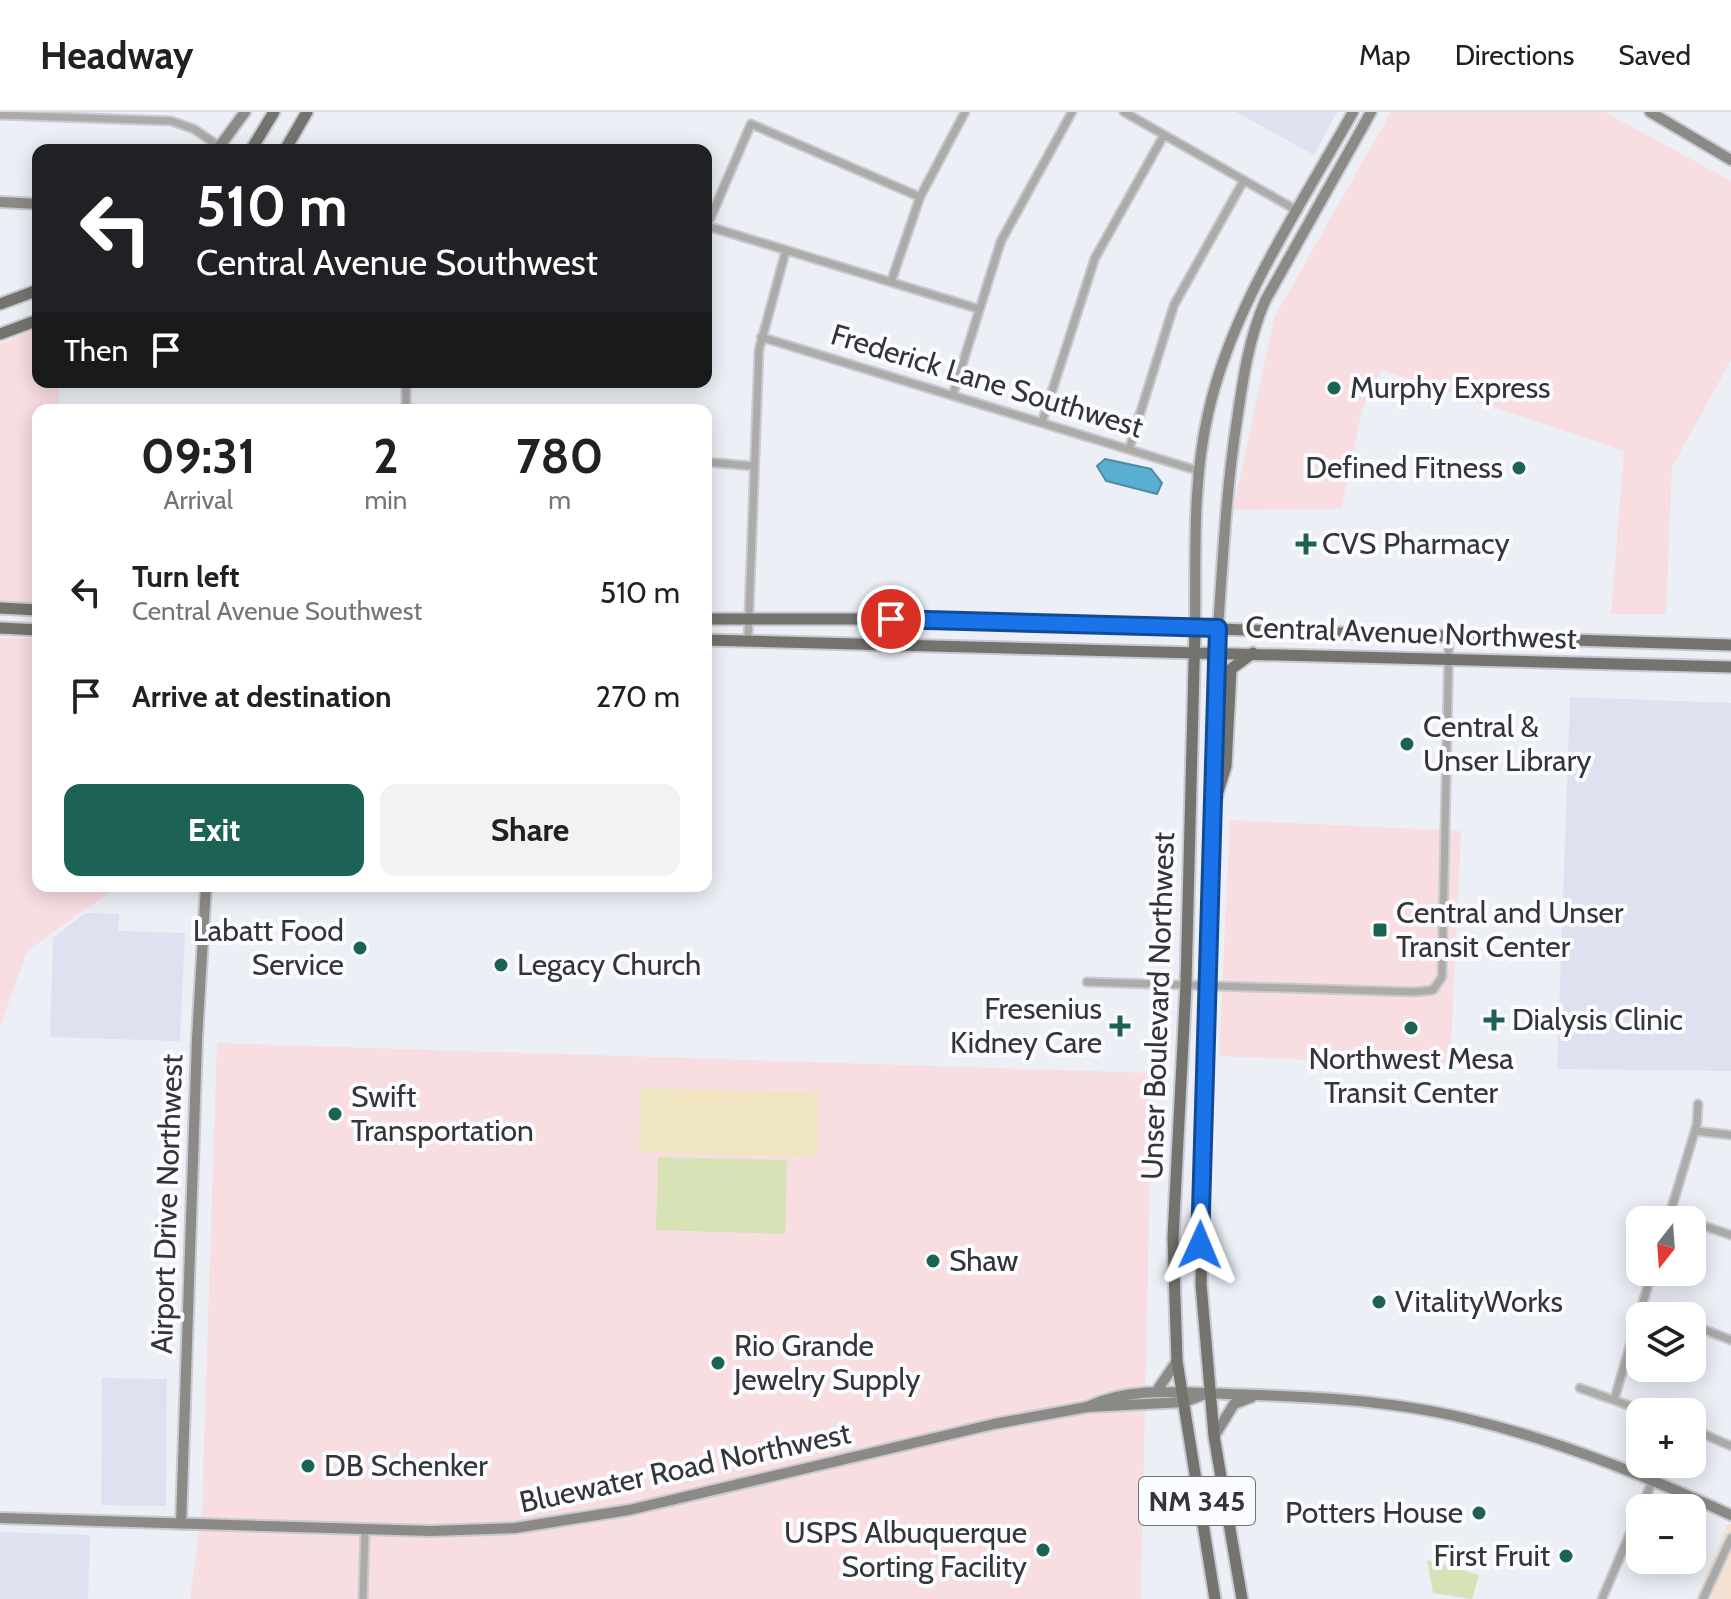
<!DOCTYPE html>
<meta charset="utf-8">
<style>
:root{--surface:#fff;--page:#f2f2f2;--text:#202124;--muted:#757577;--line:#e0e0e0;--accent:#1d6355}
body{margin:0;font-family:Cabin,sans-serif;background:var(--page);color:var(--text);height:100vh;display:flex;flex-direction:column;font-size:30px;white-space:nowrap}
*{box-sizing:border-box;margin:0}
p{font-size:26px;color:var(--muted)}
.icon{flex:none;width:44px;height:44px;fill:none;stroke:currentColor;stroke-width:2;stroke-linecap:round;stroke-linejoin:round}
.map{position:relative;flex:1;overflow:hidden}
.side{position:absolute;left:32px;top:292px;width:680px;height:488px;display:flex;flex-direction:column;background:var(--surface);border-radius:16px;box-shadow:0 4px 20px #0003}
.side>*{flex:none}
.guide{position:absolute;left:32px;top:32px;width:680px;height:244px;border-radius:16px;box-shadow:0 4px 20px #0003;background:#202124;color:#fff;overflow:hidden}
.needle{width:52px;rotate:197deg}
.controls{position:absolute;left:1626px;top:1094px;display:grid;gap:16px}
.controls a{display:grid;place-items:center;width:80px;height:80px;border-radius:16px;background:var(--surface);box-shadow:0 4px 20px #0003;font-size:40px}
.pin{position:absolute;display:grid;place-items:center;width:68px;height:68px;color:#fff;margin:-34px;border:4px solid #fff;border-radius:50%;box-shadow:0 2px 8px #0007}
.me{position:absolute;width:88px;margin:-44px;rotate:1deg;stroke-linejoin:round;filter:drop-shadow(0 0 6px #0008)}
.turn{display:flex;align-items:center;gap:28px;height:168px;padding:0 32px;font-size:36px}
.turn .icon{width:104px;height:104px;stroke-width:2.5}
.turn b{display:block;font-size:56px;line-height:68px}
.then{display:flex;align-items:center;height:76px;padding:0 32px;background:#0003;gap:16px;font-size:30px}
.eta{display:flex;justify-content:space-evenly;align-items:center;height:136px;text-align:center}
.eta b{font-size:48px;font-weight:800;line-height:56px}
.cta{display:flex;gap:16px;margin-top:auto;padding:16px 32px}
.cta a{flex:1;height:92px;border-radius:16px;background:var(--accent);color:#fff;font-size:32px;font-weight:800;line-height:92px;text-align:center}
.cta a+a{background:var(--page);color:var(--text)}
ul{padding:0;list-style:none}
li{display:flex;align-items:center;gap:24px;height:104px;padding:0 32px}
li div{flex:1}
li b{display:block;font-size:30px}
li em{font-style:normal}
header{display:flex;align-items:center;gap:48px;box-sizing:border-box;height:112px;padding:0 40px;background:var(--surface);border-bottom:2px solid var(--line)}
header strong{font-size:38px}
nav{display:flex;gap:44px;margin-inline-start:auto;font-size:28px}
.map>svg:first-child{display:block}
.commercial{fill:#f8dde1}
.built{fill:#dee1ef}
.education{fill:#f4e1d1}
.green{fill:#d7e2b6}
.sand{fill:#efe5c0}
.water{fill:#59afd0;stroke:#4e8aa2;stroke-width:2}
.lines{fill:none;stroke-linecap:round;stroke-linejoin:round}
.street-casing{stroke:#c7cad0;stroke-width:11}
.secondary-casing{stroke:#c7cad0;stroke-width:14}
.primary-casing{stroke:#c7cad0;stroke-width:15}
.street{stroke:#acaba8;stroke-width:7}
.secondary{stroke:#8c8a86;stroke-width:10}
.primary{stroke:#75736e;stroke-width:11}
.route-casing{stroke:#114b97;stroke-width:20}
.route{stroke:#1a73e8;stroke-width:14}
.poi-dot{fill:#1d6355;stroke:#fbfcff;stroke-width:3}
.labels{text-anchor:middle;stroke-width:8;stroke-linejoin:round;paint-order:stroke}
.shield{fill:#fbfcff;stroke:#707174;stroke-width:2}
.shield-label{font-size:28px;font-weight:bold;fill:#353538}
.street-label{font-size:30px;fill:#353538;stroke:#fbfcff}
.poi-label{font-size:30px;fill:#353538;stroke:#fbfcff;text-anchor:start}
</style>
<header>
<strong>Headway</strong>
<nav><a>Map</a><a>Directions</a><a>Saved</a></nav>
</header>
<div class="map">
<svg width="1731" height="1487" viewBox="0 0 1731 1487">
<rect width="100%" height="100%" fill="#eceff6"/>
<path class="commercial" d="M 1391,0 L 1605,0 L 1731,69 L 1731,248 L 1672,355 L 1666,502 L 1611,502 L 1624,339 L 1381,258 L 1362,298 L 1341,397 L 1233,398 L 1274,206 Z
M 38,216 L 38,270 L 59,270 L 58,298 L 38,298 L 38,493 L 0,491 L 0,232 Z
M 0,526 L 38,526 L 38,774 L 118,774 L 27,839 L 0,915 Z
M 1230,708 L 1461,719 L 1450,954 L 1219,944 Z
M 217,931 L 1152,961 L 1141,1487 L 190,1487 L 202,1396 Z"/>
<path class="built" d="M 1236,0 L 1337,0 L 1314,43 Z
M 1570,585 L 1731,591 L 1731,959 L 1557,957 Z
M 85,801 L 119,802 L 118,819 L 185,821 L 180,929 L 50,925 L 53,826 Z
M 102,1266 L 167,1267 L 166,1394 L 101,1393 Z
M 0,1420 L 90,1423 L 88,1487 L 0,1487 Z"/>
<path class="education" d="M 1728,1411 L 1731,1412 L 1731,1487 L 1696,1487 Z"/>
<path class="green" d="M 658,1045 L 787,1048 L 785,1122 L 656,1118 Z
M 1427,1448 L 1479,1463 L 1472,1487 L 1433,1481 Z"/>
<path class="sand" d="M 640,976 L 818,981 L 817,1045 L 639,1040 Z"/>
<path class="water" d="M 1105,347 L 1151,357 L 1162,371 L 1157,382 L 1106,369 L 1097,354 Z"/>
<g class="lines">
<g class="street-casing">
<path id="street" d="M 1124,0 L 1298,99
M 0,3 L 171,9 L 194,17 L 220,35
M 920,85 L 751,12 L 707,114 L 979,197
M 891,170 L 920,85 L 965,0
M 761,225 L 1199,359
M 953,282 L 1001,129 L 1072,0
M 406,298 L 406,270
M 1042,310 L 1095,146 L 1164,23
M 1129,337 L 1174,193 L 1244,68
M 706,350 L 752,354
M 748,527 L 759,238 L 786,138
M 1087,870 L 1414,880 L 1433,878 L 1442,865 L 1449,524
M 1695,1019 L 1731,1023
M 1670,1102 L 1687,1108
M 1668,1108 L 1697,1012 L 1698,992
M 1692,1110 L 1731,1123
M 1641,1196 L 1666,1204
M 1692,1213 L 1731,1228
M 1580,1276 L 1647,1300
M 1614,1288 L 1652,1160
M 1692,1317 L 1731,1334
M 1641,1396 L 1653,1368 L 1664,1352
M 363,1487 L 365,1417
M 1602,1487 L 1640,1398
M 1703,1487 L 1731,1426"/>
</g>
<g class="secondary-casing">
<path id="secondary" d="M 1650,0 L 1731,48
M 217,38 L 245,0
M 0,90 L 38,92
M 1195,515 C 1196,444 1192,372 1208,302 C 1231,196 1300,95 1353,0
M 1218,516 C 1223,446 1226,378 1237,308 C 1243,267 1248,229 1265,189 L 1371,0
M 1156,1280 L 1177,1249
M 1089,1294 C 1132,1274 1181,1281 1227,1282 C 1306,1284 1391,1288 1468,1307 C 1560,1329 1646,1364 1731,1403
M 1215,1323 L 1234,1292 L 1252,1285
M 0,1406 L 431,1419 L 515,1416 L 629,1398 L 994,1312 L 1087,1295 L 1184,1290 L 1208,1281
M 181,1412 L 197,927 L 206,774"/>
</g>
<g class="primary-casing">
<path id="primary" d="M 251,38 L 274,0
M 285,38 L 307,0
M 0,192 L 38,178
M 0,222 L 38,208
M 0,496 L 38,498
M 706,507 L 891,507 L 1731,533
M 1195,515 L 1186,872 L 1173,1126 L 1177,1249 L 1215,1487
M 0,516 L 38,518
M 1218,516 L 1201,1172 L 1214,1324 L 1242,1487
M 706,528 L 1731,555
M 1216,686 L 1226,654 L 1231,557 L 1253,541"/>
</g>
<use href="#street" class="street"/>
<use href="#secondary" class="secondary"/>
<use href="#primary" class="primary"/>
</g>
<g class="lines">
<g class="route-casing">
<path id="route" d="M 891,507 L 1218,516 L 1200,1133"/>
</g>
<use href="#route" class="route"/>
</g>
<g class="poi-dot">
<circle cx="1334" cy="276" r="8"/>
<circle cx="1519" cy="356" r="8"/>
<path d="M1302 420h8v8h8v8h-8v8h-8v-8h-8v-8h8z"/>
<circle cx="1407" cy="632" r="8"/>
<rect x="1372" y="810" width="16" height="16" rx="4"/>
<circle cx="360" cy="836" r="8"/>
<circle cx="501" cy="853" r="8"/>
<path d="M1490 896h8v8h8v8h-8v8h-8v-8h-8v-8h8z"/>
<path d="M1116 902h8v8h8v8h-8v8h-8v-8h-8v-8h8z"/>
<circle cx="1411" cy="916" r="8"/>
<circle cx="335" cy="1002" r="8"/>
<circle cx="933" cy="1149" r="8"/>
<circle cx="1379" cy="1190" r="8"/>
<circle cx="718" cy="1251" r="8"/>
<circle cx="308" cy="1354" r="8"/>
<circle cx="1479" cy="1401" r="8"/>
<circle cx="1043" cy="1438" r="8"/>
<circle cx="1566" cy="1444" r="8"/>
</g>
<g class="labels">
<rect class="shield" x="1139" y="1365" width="116" height="48" rx="6"/>
<g class="shield-label">
<text x="1197" y="1399">NM 345</text>
</g>
<g class="street-label">
<text transform="translate(987 269) rotate(17)" y="10">Frederick Lane Southwest</text>
<text transform="translate(1411 521) rotate(2)" y="10">Central Avenue Northwest</text>
<text transform="translate(1158 894) rotate(-88)" y="10">Unser Boulevard Northwest</text>
<text transform="translate(167 1092) rotate(-88)" y="10">Airport Drive Northwest</text>
<text transform="translate(685 1356) rotate(-12)" y="10">Bluewater Road Northwest</text>
</g>
<g class="poi-label">
<text x="1350" y="286">Murphy Express</text>
<text x="1503" y="366" text-anchor="end">Defined Fitness</text>
<text x="1322" y="442">CVS Pharmacy</text>
<text x="1423" y="625">Central &amp;<tspan x="1423" dy="34">Unser Library</tspan></text>
<text x="1396" y="811">Central and Unser<tspan x="1396" dy="34">Transit Center</tspan></text>
<text x="344" y="829" text-anchor="end">Labatt Food<tspan x="344" dy="34">Service</tspan></text>
<text x="517" y="863">Legacy Church</text>
<text x="1102" y="907" text-anchor="end">Fresenius<tspan x="1102" dy="34">Kidney Care</tspan></text>
<text x="1512" y="918">Dialysis Clinic</text>
<text x="1411" y="957" text-anchor="middle">Northwest Mesa<tspan x="1411" dy="34">Transit Center</tspan></text>
<text x="351" y="995">Swift<tspan x="351" dy="34">Transportation</tspan></text>
<text x="949" y="1159">Shaw</text>
<text x="1395" y="1200">VitalityWorks</text>
<text x="734" y="1244">Rio Grande<tspan x="734" dy="34">Jewelry Supply</tspan></text>
<text x="324" y="1364">DB Schenker</text>
<text x="1463" y="1411" text-anchor="end">Potters House</text>
<text x="1027" y="1431" text-anchor="end">USPS Albuquerque<tspan x="1027" dy="34">Sorting Facility</tspan></text>
<text x="1550" y="1454" text-anchor="end">First Fruit</text>
</g>
</g>
</svg>
<div class="controls">
<a><svg class="needle" viewBox="-14 -14 28 28"><path d="M0-13l5 13h-10z" fill="#e53935"/><path d="M0 13l5-13h-10z" fill="#757577"/></svg></a>
<a><svg class="icon" aria-label="layers" viewBox="0 0 24 24"><path d="M12 4l9 5-9 5-9-5zM3 14l9 5 9-5"/></svg></a>
<a>+</a>
<a>−</a>
</div>
<div class="pin" style="left:891px;top:507px;background:#d93025"><svg class="icon" aria-label="arrive" viewBox="0 0 24 24"><path d="M6 21V4h12l-3 4 3 4H6"/></svg></div>
<svg class="me" style="left:1200px;top:1133px" viewBox="-20 -20 40 40"><path d="M0-17L14 15 0 8-14 15z" fill="#1a73e8" stroke="#fff" stroke-width="4"/></svg>
<div class="guide">
<div class="turn"><svg class="icon" aria-label="left" viewBox="0 0 24 24"><path d="M17 20v-9H6M10 6l-5 5 5 5"/></svg><div><b>510 m</b>Central Avenue Southwest</div></div>
<div class="then">Then<svg class="icon" aria-label="arrive" viewBox="0 0 24 24"><path d="M6 21V4h12l-3 4 3 4H6"/></svg></div>
</div>
<section class="side">
<div class="eta">
<div><b>09:31</b><p>Arrival</p></div>
<div><b>2</b><p>min</p></div>
<div><b>780</b><p>m</p></div>
</div>
<ul>
<li><svg class="icon" aria-label="left" viewBox="0 0 24 24"><path d="M17 20v-9H6M10 6l-5 5 5 5"/></svg><div><b>Turn left</b><p>Central Avenue Southwest</p></div><em>510 m</em></li>
<li><svg class="icon" aria-label="arrive" viewBox="0 0 24 24"><path d="M6 21V4h12l-3 4 3 4H6"/></svg><div><b>Arrive at destination</b></div><em>270 m</em></li>
</ul>
<div class="cta"><a>Exit</a><a>Share</a></div>
</section>
</div>
